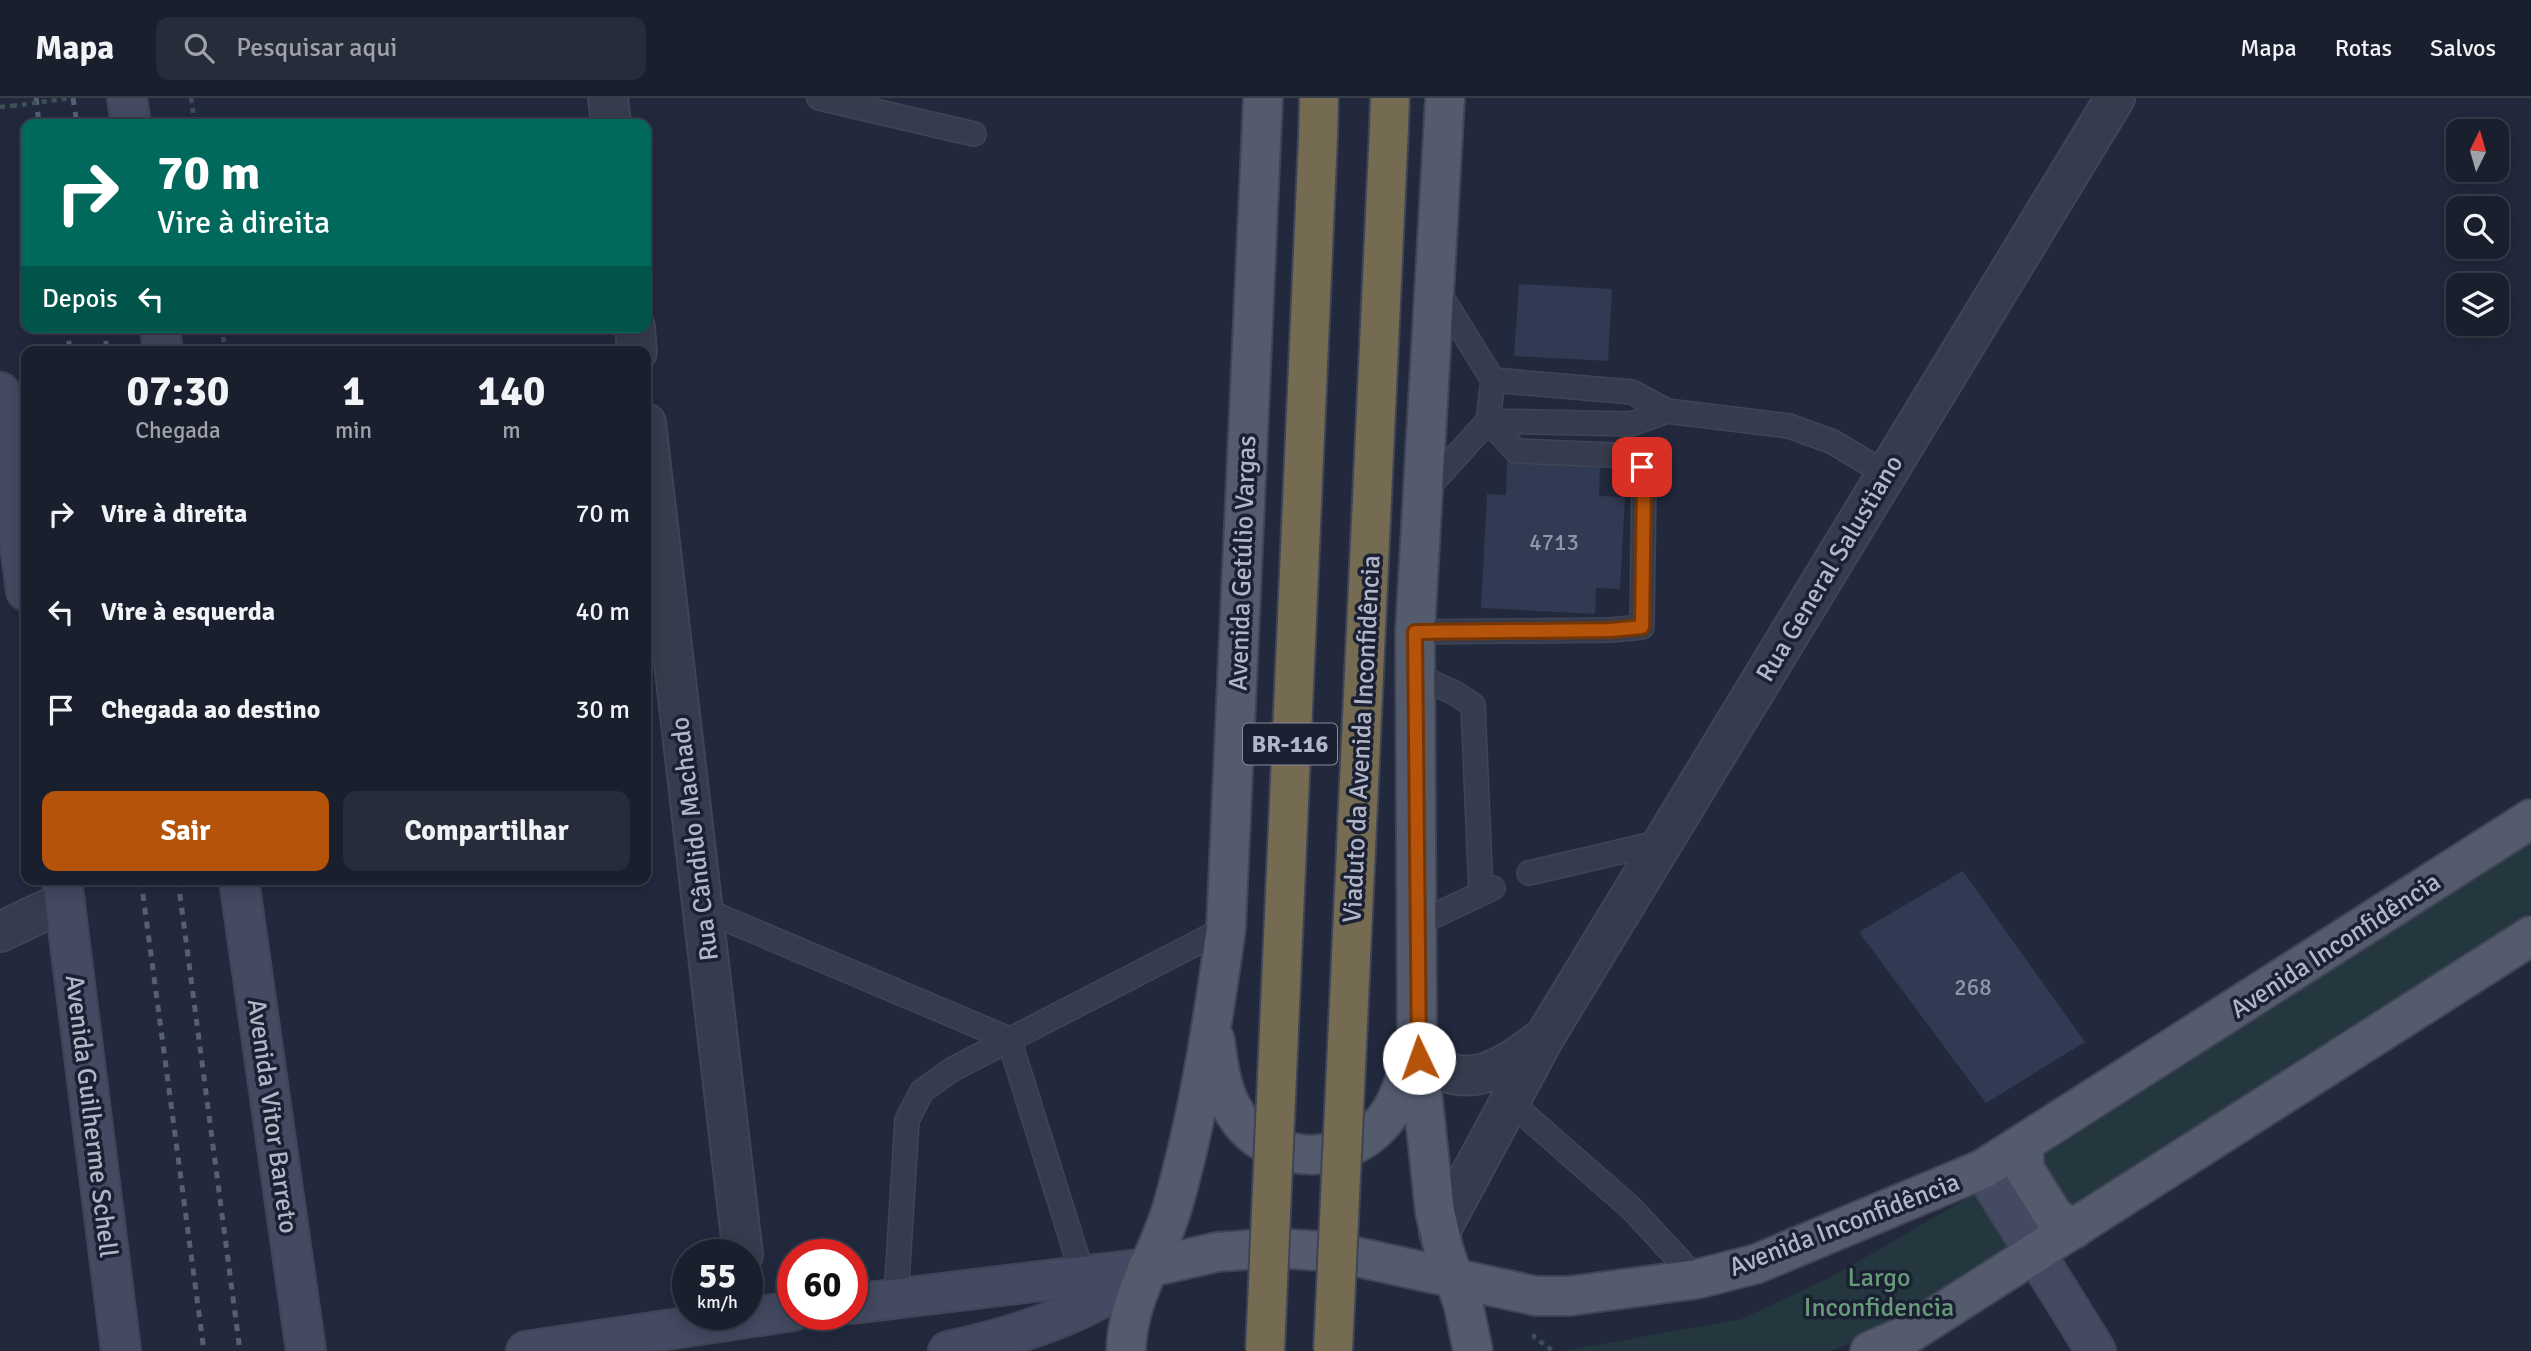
<!DOCTYPE html>
<html lang="pt">
<meta charset="utf-8">
<style>
:root{--surface:#1a1f2e;--page:#272c3a;--text:#f1f3f6;--muted:#9fa2aa;--line:#383d4a;--accent:#b45309}
body{margin:0;font-family:Signika,sans-serif;background:var(--page);color:var(--text);height:100vh;display:flex;flex-direction:column;font-size:26px;white-space:nowrap}
*{box-sizing:border-box;margin:0}
p{font-size:23px;color:var(--muted)}
.icon{flex:none;width:38px;height:38px;fill:none;stroke:currentColor;stroke-width:2;stroke-linecap:round;stroke-linejoin:round}
.map{position:relative;flex:1;overflow:hidden}
.drawer{position:absolute;left:21px;top:248px;width:630px;height:539px;display:flex;flex-direction:column;background:var(--surface);border-radius:14px;box-shadow:0 4px 18px #0003,0 0 0 2px var(--line)}
.drawer>*{flex:none}
.top-card{position:absolute;left:21px;top:21px;width:630px;height:214px;border-radius:14px;box-shadow:0 4px 18px #0003,0 0 0 2px var(--line);background:#00695c;color:#fff;overflow:hidden}
.needle{width:46px;rotate:5deg}
.fabs{position:absolute;left:2446px;top:21px;display:grid;gap:14px}
.fabs a{display:grid;place-items:center;width:63px;height:63px;border-radius:14px;background:var(--surface);box-shadow:0 4px 18px #0003,0 0 0 2px var(--line);font-size:35px}
.speed{position:absolute;left:672px;top:1141px;display:flex;gap:14px;font-size:35px;font-weight:700;text-align:center}
.speed>*{display:grid;place-content:center;width:91px;height:91px;border-radius:50%;background:var(--surface);box-shadow:0 4px 18px #0003,0 0 0 2px var(--line);line-height:1}
.speed small{font-size:18px;font-weight:400}
.speed .limit{border:10px solid #d22;background:#fff;color:#111}
.pin{position:absolute;display:grid;place-items:center;width:60px;height:60px;color:#fff;margin:-30px;border-radius:14px;box-shadow:0 4px 10px #0006}
.me{position:absolute;width:77px;margin:-38px;rotate:357deg;stroke-linejoin:round;filter:drop-shadow(0 0 5px #0008)}
.turn{display:flex;align-items:center;gap:24px;height:147px;padding:0 21px;font-size:32px}
.turn .icon{width:91px;height:91px;stroke-width:2.5}
.turn b{display:block;font-size:49px;line-height:60px}
.then{display:flex;align-items:center;height:66px;padding:0 21px;background:#0003;gap:14px;font-size:26px}
.eta{display:flex;justify-content:space-evenly;align-items:center;height:119px;text-align:center}
.eta b{font-size:42px;font-weight:700;line-height:49px}
.action{display:flex;gap:14px;margin-top:auto;padding:14px 21px}
.action a{flex:1;height:80px;border-radius:14px;background:var(--accent);color:#fff;font-size:28px;font-weight:700;line-height:80px;text-align:center}
.action a+a{background:var(--page);color:var(--text)}
ul{padding:0;list-style:none}
li{display:flex;align-items:center;gap:21px;height:98px;padding:0 21px}
li div{flex:1}
li b{display:block;font-size:26px}
li em{font-style:normal}
header{display:flex;align-items:center;gap:42px;box-sizing:border-box;height:98px;padding:0 35px;background:var(--surface);border-bottom:2px solid var(--line)}
header strong{font-size:33px}
nav{display:flex;gap:38px;margin-inline-start:auto;font-size:24px}
.search{width:490px;height:63px;background:var(--page);display:flex;align-items:center;gap:18px;box-sizing:border-box;padding:0 24px;border-radius:14px;color:var(--muted);font-size:26px}
.map>svg:first-child{display:block}
.green{fill:#24373e}
.building{fill:#303a52}
.lines{fill:none;stroke-linecap:round;stroke-linejoin:round}
.lane-casing{stroke:#3f4556;stroke-width:26}
.street-casing{stroke:#3f4556;stroke-width:42}
.secondary-casing{stroke:#3f4556;stroke-width:42}
.primary-casing{stroke:#3f4556;stroke-width:42}
.highway-casing{stroke:#3e4455;stroke-width:42}
.path{stroke:#3c5156;stroke-width:4.5;stroke-dasharray:5 5;stroke-linecap:butt}
.lane{stroke:#363c4d;stroke-width:23}
.street{stroke:#363c4d;stroke-width:38}
.secondary{stroke:#434a61;stroke-width:38}
.primary{stroke:#535b6d;stroke-width:38}
.highway{stroke:#746b52;stroke-width:38}
.rail{stroke:#575f75;stroke-width:5;stroke-dasharray:7 7;stroke-linecap:butt}
.highway-bridge-casing{stroke:#3e4455;stroke-width:42;stroke-linecap:butt}
.path-bridge{stroke:#3c5156;stroke-width:4.5;stroke-dasharray:5 5;stroke-linecap:butt}
.highway-bridge{stroke:#746b52;stroke-width:38}
.route-casing{stroke:#753606;stroke-width:18}
.route{stroke:#b45309;stroke-width:12}
.labels{text-anchor:middle;stroke-width:7;stroke-linejoin:round;paint-order:stroke}
.number-label{font-size:23px;fill:#9096aa}
.shield{fill:#1b2132;stroke:#848a9c;stroke-width:2}
.shield-label{font-size:24px;font-weight:bold;fill:#b1b7c9}
.street-label{font-size:26px;fill:#b1b7c9;stroke:#1b2132}
.park-label{font-size:26px;fill:#679b7a;stroke:#1b2132}
</style>
<header>
<strong>Mapa</strong>
<div class="search"><svg class="icon" aria-label="search" viewBox="0 0 24 24"><circle cx="10" cy="10" r="6"/><path d="M15 15l6 6"/></svg>Pesquisar aqui</div>
<nav><a>Mapa</a><a>Rotas</a><a>Salvos</a></nav>
</header>
<div class="map">
<svg width="2531" height="1253" viewBox="0 0 2531 1253">
<rect width="100%" height="100%" fill="#22293d"/>
<path class="green" d="M 2531,745 L 2531,816 L 1897,1226 L 1831,1253 L 1563,1253 L 1742,1221 L 1833,1178 L 2064,1044 Z"/>
<path class="building" d="M 1519,186 L 1612,191 L 1608,263 L 1514,258 Z
M 1507,362 L 1600,366 L 1599,398 L 1625,399 L 1620,491 L 1596,490 L 1595,516 L 1481,510 L 1487,396 L 1506,397 Z
M 1963,773 L 2085,944 L 1986,1005 L 1859,834 Z"/>
<g class="lines">
<g class="lane-casing">
<path id="lane" d="M 819,0 L 974,36
M 1493,282 L 1632,294 L 1667,313 L 1789,328 L 1833,344 L 1886,376
M 1488,323 L 1631,326 L 1667,313
M 1423,395 L 1488,323 L 1493,282 L 1436,190
M 1415,534 L 1611,532 L 1642,529 L 1644,383 L 1642,369 L 1612,357 L 1516,353 L 1488,323
M 1415,577 L 1455,595 L 1473,607 L 1481,795
M 1529,775 L 1662,744
M 702,811 L 1009,941 L 1083,1178
M 1417,826 L 1493,790
M 1510,1004 L 1631,1110 L 1697,1181
M 896,1200 L 907,1022 L 922,993 L 953,971 L 1226,830"/>
</g>
<g class="street-casing">
<path id="street" d="M 608,0 L 611,26
M 635,229 L 637,254
M 646,325 L 743,1157
M 0,834 L 65,803
M 1419,960 C 1466,993 1498,975 1539,943
M 1439,1135 L 1544,940 L 2115,0"/>
</g>
<g class="secondary-casing">
<path id="secondary" d="M 127,0 L 131,26
M 160,229 L 163,254
M 0,294 L 26,493
M 62,782 L 121,1253
M 239,782 L 306,1253
M 1983,1071 L 2096,1253
M 852,1206 L 1147,1170
M 526,1253 L 793,1213
M 948,1253 C 1017,1238 1082,1217 1140,1176"/>
</g>
<g class="primary-casing">
<path id="primary" d="M 1445,0 L 1415,534 L 1417,946 L 1435,1114 L 1444,1153 L 1463,1205 L 1473,1253
M 1215,942 C 1218,965 1221,990 1232,1010 C 1262,1068 1343,1071 1383,1024 C 1399,1005 1406,978 1414,955
M 2023,1046 L 2025,1072 L 2055,1120 L 2074,1131
M 1147,1170 L 1217,1154 L 1275,1150 L 1334,1154 L 1536,1198 L 1570,1198 L 1697,1181 L 1756,1166 L 1983,1071 L 2531,721
M 1126,1253 C 1127,1199 1159,1157 1173,1107 C 1199,1016 1213,923 1226,830 L 1263,0
M 1870,1253 L 1905,1238 L 2531,838"/>
</g>
<g class="highway-casing">
<path id="highway" d="M 1389,29 L 1390,0
M 1318,39 L 1319,0"/>
</g>
<path class="path" d="M 191,0 L 195,26
M 0,9 L 12,8
M 222,229 L 225,254
M 1534,1236 L 1534,1239 L 1553,1253"/>
<use href="#lane" class="lane"/>
<use href="#street" class="street"/>
<use href="#secondary" class="secondary"/>
<use href="#primary" class="primary"/>
<use href="#highway" class="highway"/>
<path class="rail" d="M 36,0 L 39,26
M 73,0 L 77,26
M 67,229 L 70,254
M 104,229 L 107,254
M 141,782 L 204,1253
M 178,782 L 240,1253"/>
<g class="highway-bridge-casing">
<path id="highway-bridge" d="M 1265,1253 L 1318,39
M 1333,1253 L 1389,29"/>
</g>
<path class="path-bridge" d="M 12,8 L 71,0"/>
<use href="#highway-bridge" class="highway-bridge"/>
</g>
<g class="lines">
<g class="route-casing">
<path id="route" d="M 1419,960 L 1415,534 L 1611,532 L 1642,529 L 1644,383 L 1642,369"/>
</g>
<use href="#route" class="route"/>
</g>
<g class="labels">
<g class="number-label">
<text x="1554" y="452">4713</text>
<text x="1973" y="897">268</text>
</g>
<rect class="shield" x="1243" y="625.5" width="94" height="41" rx="5"/>
<g class="shield-label">
<text x="1290" y="654">BR-116</text>
</g>
<g class="street-label">
<text transform="translate(1242 465) rotate(-88)" y="9">Avenida Getúlio Vargas</text>
<text transform="translate(1829 470) rotate(-59)" y="9">Rua General Salustiano</text>
<text transform="translate(1361 641) rotate(-87)" y="9">Viaduto da Avenida Inconfidência</text>
<text transform="translate(694 741) rotate(-97)" y="9">Rua Cândido Machado</text>
<text transform="translate(2335 847) rotate(-33)" y="9">Avenida Inconfidência</text>
<text transform="translate(92 1018) rotate(83)" y="9">Avenida Guilherme Schell</text>
<text transform="translate(273 1018) rotate(82)" y="9">Avenida Vitor Barreto</text>
<text transform="translate(1844 1126) rotate(-21)" y="9">Avenida Inconfidência</text>
</g>
<g class="park-label">
<text x="1879" y="1188">Largo<tspan x="1879" dy="30">Inconfidencia</tspan></text>
</g>
</g>
</svg>
<div class="fabs">
<a><svg class="needle" viewBox="-14 -14 28 28"><path d="M0-13l5 13h-10z" fill="#e53935"/><path d="M0 13l5-13h-10z" fill="#9fa2aa"/></svg></a>
<a><svg class="icon" aria-label="search" viewBox="0 0 24 24"><circle cx="10" cy="10" r="6"/><path d="M15 15l6 6"/></svg></a>
<a><svg class="icon" aria-label="layers" viewBox="0 0 24 24"><path d="M12 4l9 5-9 5-9-5zM3 14l9 5 9-5"/></svg></a>
</div>
<div class="speed"><div>55<small>km/h</small></div><div class="limit">60</div></div>
<div class="pin" style="left:1642px;top:369px;background:#d93025"><svg class="icon" aria-label="arrive" viewBox="0 0 24 24"><path d="M6 21V4h12l-3 4 3 4H6"/></svg></div>
<svg class="me" style="left:1419px;top:960px" viewBox="-20 -20 40 40"><circle r="19" fill="#fff"/><path d="M0-13L10 11 0 6-10 11z" fill="#b45309"/></svg>
<div class="top-card">
<div class="turn"><svg class="icon" aria-label="right" viewBox="0 0 24 24"><path d="M7 20v-9h11M14 6l5 5-5 5"/></svg><div><b>70 m</b>Vire à direita</div></div>
<div class="then">Depois<svg class="icon" aria-label="left" viewBox="0 0 24 24"><path d="M17 20v-9H6M10 6l-5 5 5 5"/></svg></div>
</div>
<section class="drawer">
<div class="eta">
<div><b>07:30</b><p>Chegada</p></div>
<div><b>1</b><p>min</p></div>
<div><b>140</b><p>m</p></div>
</div>
<ul>
<li><svg class="icon" aria-label="right" viewBox="0 0 24 24"><path d="M7 20v-9h11M14 6l5 5-5 5"/></svg><div><b>Vire à direita</b></div><em>70 m</em></li>
<li><svg class="icon" aria-label="left" viewBox="0 0 24 24"><path d="M17 20v-9H6M10 6l-5 5 5 5"/></svg><div><b>Vire à esquerda</b></div><em>40 m</em></li>
<li><svg class="icon" aria-label="arrive" viewBox="0 0 24 24"><path d="M6 21V4h12l-3 4 3 4H6"/></svg><div><b>Chegada ao destino</b></div><em>30 m</em></li>
</ul>
<div class="action"><a>Sair</a><a>Compartilhar</a></div>
</section>
</div>
